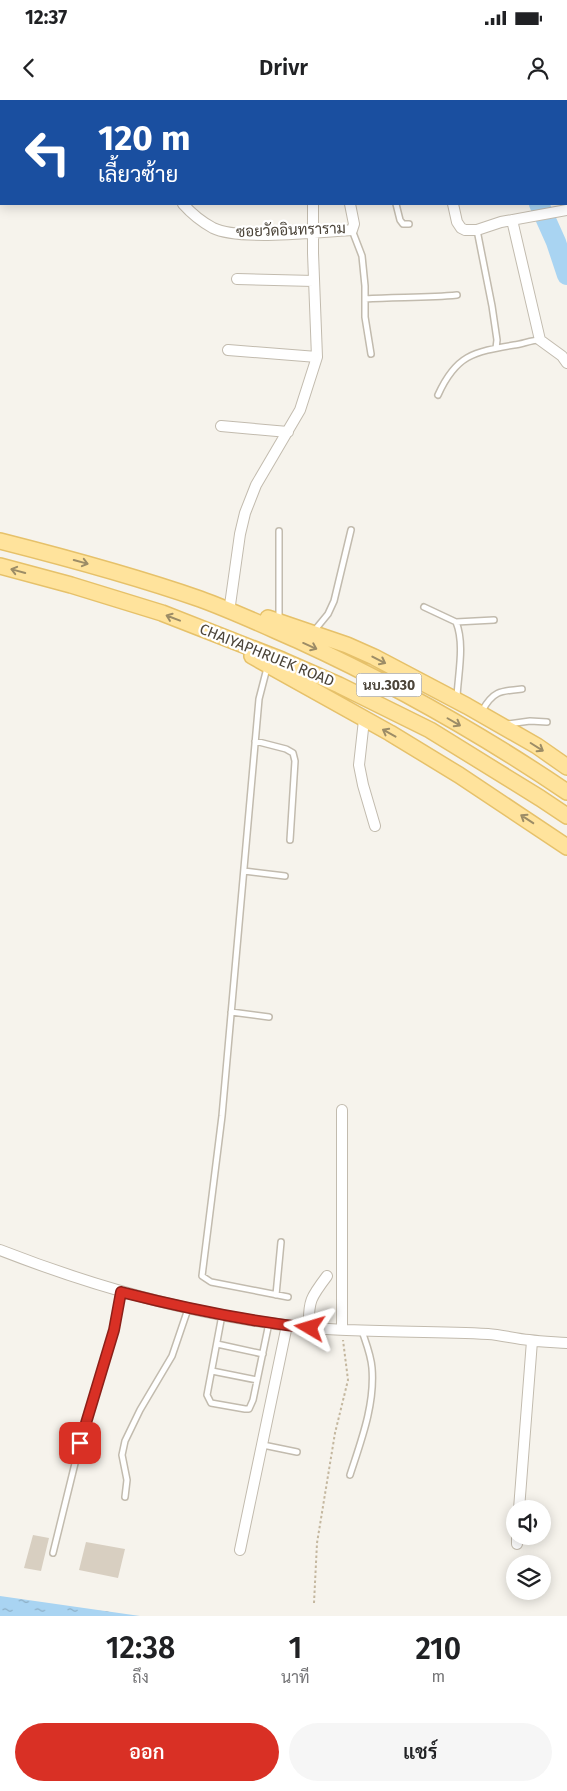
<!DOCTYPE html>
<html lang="th">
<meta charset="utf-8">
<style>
:root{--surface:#fff;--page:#f6f6f6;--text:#202124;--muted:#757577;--accent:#d93025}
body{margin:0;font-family:"Fira Sans",Sarabun,sans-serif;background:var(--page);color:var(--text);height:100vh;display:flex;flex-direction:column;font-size:19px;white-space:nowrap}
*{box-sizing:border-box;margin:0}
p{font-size:16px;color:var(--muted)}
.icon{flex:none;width:28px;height:28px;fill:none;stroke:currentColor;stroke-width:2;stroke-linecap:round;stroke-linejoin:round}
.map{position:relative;height:1516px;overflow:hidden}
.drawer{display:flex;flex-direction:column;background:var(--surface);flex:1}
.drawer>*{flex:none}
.hud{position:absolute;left:0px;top:0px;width:568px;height:105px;box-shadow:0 2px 12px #0003;background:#1a4fa0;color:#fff;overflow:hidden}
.fabs{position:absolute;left:506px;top:1400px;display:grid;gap:10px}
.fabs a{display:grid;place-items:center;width:45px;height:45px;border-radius:50%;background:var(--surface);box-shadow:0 2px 12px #0003;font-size:25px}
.pin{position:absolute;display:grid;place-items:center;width:42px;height:42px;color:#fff;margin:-21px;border-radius:10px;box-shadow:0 2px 8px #0006}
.me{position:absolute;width:55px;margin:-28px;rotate:277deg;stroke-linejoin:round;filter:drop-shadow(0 0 4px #0008)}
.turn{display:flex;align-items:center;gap:18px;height:105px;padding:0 15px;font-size:22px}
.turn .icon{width:65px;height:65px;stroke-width:2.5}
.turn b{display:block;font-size:35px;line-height:42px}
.eta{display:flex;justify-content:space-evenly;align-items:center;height:85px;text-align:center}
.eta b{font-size:30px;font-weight:600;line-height:35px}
.action{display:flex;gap:10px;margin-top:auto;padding:10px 15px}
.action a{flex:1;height:58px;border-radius:30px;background:var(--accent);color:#fff;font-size:20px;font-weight:600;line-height:58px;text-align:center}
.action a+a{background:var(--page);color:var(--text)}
.status{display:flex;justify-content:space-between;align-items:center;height:35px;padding:0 25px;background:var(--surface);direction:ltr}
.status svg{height:14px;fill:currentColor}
header{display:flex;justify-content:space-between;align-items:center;height:65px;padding:0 15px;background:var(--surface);font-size:22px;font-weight:600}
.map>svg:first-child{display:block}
.water{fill:url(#water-ripples)}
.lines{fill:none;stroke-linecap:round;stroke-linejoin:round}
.river{stroke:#a9d4f2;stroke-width:20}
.building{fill:#d8cfc1}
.lane-casing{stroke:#c2bbae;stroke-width:8}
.street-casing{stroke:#c2bbae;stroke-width:12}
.primary-casing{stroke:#e6c16a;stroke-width:18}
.path{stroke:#c4b79f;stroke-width:2;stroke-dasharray:2.5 2.5;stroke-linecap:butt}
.lane{stroke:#fff;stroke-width:5}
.street{stroke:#fff;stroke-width:10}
.primary{stroke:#ffe39c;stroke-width:15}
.oneway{stroke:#9c8c66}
.route-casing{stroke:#8d1f18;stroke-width:12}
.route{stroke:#d93025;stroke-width:9}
.labels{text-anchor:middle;stroke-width:4.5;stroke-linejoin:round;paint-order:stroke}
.shield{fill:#fff;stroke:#817c74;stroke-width:1}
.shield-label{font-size:14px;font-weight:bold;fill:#4b4439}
.street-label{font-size:15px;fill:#4b4439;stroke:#fff}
</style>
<div class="status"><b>12:37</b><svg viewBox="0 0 49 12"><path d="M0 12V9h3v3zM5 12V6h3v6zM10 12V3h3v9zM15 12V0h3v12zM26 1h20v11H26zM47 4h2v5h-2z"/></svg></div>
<header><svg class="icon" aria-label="back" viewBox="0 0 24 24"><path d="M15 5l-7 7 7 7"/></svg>Drivr<svg class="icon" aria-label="person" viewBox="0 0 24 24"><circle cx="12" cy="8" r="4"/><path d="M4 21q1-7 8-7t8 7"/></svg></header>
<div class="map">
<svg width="567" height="1516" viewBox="0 0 567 1516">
<defs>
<pattern id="water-ripples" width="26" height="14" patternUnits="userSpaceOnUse" patternTransform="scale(1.25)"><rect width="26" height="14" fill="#a9d4f2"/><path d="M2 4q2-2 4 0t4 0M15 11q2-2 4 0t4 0" fill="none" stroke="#8caec5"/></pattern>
</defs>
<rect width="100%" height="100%" fill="#f6f3ec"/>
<path class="water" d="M 0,1496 L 140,1516 L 0,1516 Z"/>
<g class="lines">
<path class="river" d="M 530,1 L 531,0
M 539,104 L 556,142 L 567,175"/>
</g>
<path class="building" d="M 33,1435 L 49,1438 L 41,1471 L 24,1468 Z
M 86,1442 L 125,1449 L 118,1478 L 79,1470 Z"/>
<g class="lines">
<g class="lane-casing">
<path id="lane" d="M 348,0 L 349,1
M 428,0 L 428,1
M 440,1 L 441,0
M 396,104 L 400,120 L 403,124 L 409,124
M 352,130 L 362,156 L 365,186 L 365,217 L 371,254
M 477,130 L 492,206 L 497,240 L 496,248
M 365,199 C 396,197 427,198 457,195
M 438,295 C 456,255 473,252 514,245 C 523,244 531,240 540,240
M 279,431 L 279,521
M 424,507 L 456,522 C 465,544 458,574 457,597
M 456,522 L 494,520
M 314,531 L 328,514 L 334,501 L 351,430
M 267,568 L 259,599 L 222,1016 L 202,1176 L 211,1182 L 288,1197
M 482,611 C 493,591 500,591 522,589
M 508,624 L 530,621 L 547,622
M 255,641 L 286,649 L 293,653 L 295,661 L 290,740
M 244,771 L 285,776
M 231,912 L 269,917
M 276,1195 L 281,1142
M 222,1215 L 207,1295 L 211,1303 L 245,1309 L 249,1309 L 253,1300 L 269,1223
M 217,1244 L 263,1254
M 212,1271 L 257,1280
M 263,1345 L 297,1352
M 350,1375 C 361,1341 375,1305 372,1268 C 371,1255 366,1243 362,1231
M 125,1397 L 127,1380 L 122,1355 L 125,1341 L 140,1310 L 172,1256 L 188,1209
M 53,1453 L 80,1343 L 114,1231 L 121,1192"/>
</g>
<g class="street-casing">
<path id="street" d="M 306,0 L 306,1
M 168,1 L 169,0
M 0,29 L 1,31
M 183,104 C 191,113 202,122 213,128 C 240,141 320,132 352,130 L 354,124 L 350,104
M 453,104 L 457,122 L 461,128 L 465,130 L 477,130 L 501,122 L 567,110
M 512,120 L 540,240 L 562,256 L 567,263
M 237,179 L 314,181
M 228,250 L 317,257
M 221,326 L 288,332
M 230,505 L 240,434 L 245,413 L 256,385 L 300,310 L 317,257 L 313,153 L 313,104
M 364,620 L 359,665 L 363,685 L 375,726
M 0,1150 C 87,1184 177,1210 269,1223 C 342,1234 415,1230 488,1234 C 502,1235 516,1239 529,1240 C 542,1242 554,1242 567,1243
M 309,1228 C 308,1201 311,1197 327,1176
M 342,1230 L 342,1010
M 519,1409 L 532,1241
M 517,1444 L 517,1436
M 240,1450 L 287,1225"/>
</g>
<g class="primary-casing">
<path id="primary" d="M 0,441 C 67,458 134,476 200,499 C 233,511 265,526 297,540 C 391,583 481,634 567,692
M 0,466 L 71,485 L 162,513 L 282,560 L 339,585 L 430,630 L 540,698 L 567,716
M 268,518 L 347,545 L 374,557 L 467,606 L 537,646 L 567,667
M 252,556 L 390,633 L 459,675 L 567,747"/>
</g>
<path class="path" d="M 566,36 L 567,35
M 314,1503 L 317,1443 L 335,1333 L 348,1280 L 343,1240"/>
<use href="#lane" class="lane"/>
<use href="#street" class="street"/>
<use href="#primary" class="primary"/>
</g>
<defs><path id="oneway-shaft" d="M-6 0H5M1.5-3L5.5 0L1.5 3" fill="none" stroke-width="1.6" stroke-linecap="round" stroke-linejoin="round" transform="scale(1.25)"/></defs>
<g class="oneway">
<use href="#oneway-shaft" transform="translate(81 462) rotate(15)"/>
<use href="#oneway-shaft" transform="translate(18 471) rotate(-165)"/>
<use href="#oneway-shaft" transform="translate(173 518) rotate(-159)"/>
<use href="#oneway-shaft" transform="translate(310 546) rotate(24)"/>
<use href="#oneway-shaft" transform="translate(379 560) rotate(27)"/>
<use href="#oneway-shaft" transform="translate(454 622) rotate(30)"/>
<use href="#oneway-shaft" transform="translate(389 633) rotate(-151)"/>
<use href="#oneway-shaft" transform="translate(537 647) rotate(32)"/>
<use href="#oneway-shaft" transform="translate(527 719) rotate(-147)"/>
</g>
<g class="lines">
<g class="route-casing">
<path id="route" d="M 80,1343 L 114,1230 L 121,1192 C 184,1208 246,1221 310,1228"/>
</g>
<use href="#route" class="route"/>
</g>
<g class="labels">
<rect class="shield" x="356.5" y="573.5" width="65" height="23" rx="4"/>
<g class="shield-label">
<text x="389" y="590">นบ.3030</text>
</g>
<g class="street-label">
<text transform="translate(291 130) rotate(-2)" y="5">ซอยวัดอินทราราม</text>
<text transform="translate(267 555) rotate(22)" y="5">CHAIYAPHRUEK ROAD</text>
</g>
</g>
</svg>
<div class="fabs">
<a><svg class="icon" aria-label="sound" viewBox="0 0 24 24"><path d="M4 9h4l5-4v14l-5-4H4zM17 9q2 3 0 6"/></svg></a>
<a><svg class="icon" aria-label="layers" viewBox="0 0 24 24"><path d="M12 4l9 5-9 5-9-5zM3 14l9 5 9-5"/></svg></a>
</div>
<div class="pin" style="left:80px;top:1343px;background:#d93025"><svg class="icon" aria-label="arrive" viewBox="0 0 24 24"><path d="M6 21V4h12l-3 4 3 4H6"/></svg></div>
<svg class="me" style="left:310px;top:1228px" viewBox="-20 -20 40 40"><path d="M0-17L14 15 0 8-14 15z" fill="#d93025" stroke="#fff" stroke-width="4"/></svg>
<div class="hud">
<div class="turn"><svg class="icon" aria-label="left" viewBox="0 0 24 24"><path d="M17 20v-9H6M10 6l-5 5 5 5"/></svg><div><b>120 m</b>เลี้ยวซ้าย</div></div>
</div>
</div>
<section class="drawer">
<div class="eta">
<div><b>12:38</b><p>ถึง</p></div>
<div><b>1</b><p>นาที</p></div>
<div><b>210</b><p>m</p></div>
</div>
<div class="action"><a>ออก</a><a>แชร์</a></div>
</section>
